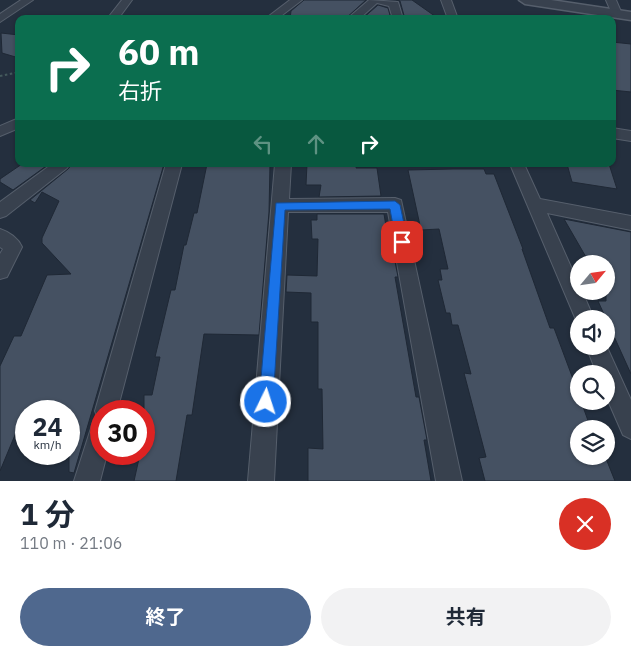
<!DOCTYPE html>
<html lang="ja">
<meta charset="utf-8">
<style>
:root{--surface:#fff;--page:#f2f2f3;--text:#1f2937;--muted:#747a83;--accent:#4f688e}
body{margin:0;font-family:"IBM Plex Sans","Noto Sans JP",sans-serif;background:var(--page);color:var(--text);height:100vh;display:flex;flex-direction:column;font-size:19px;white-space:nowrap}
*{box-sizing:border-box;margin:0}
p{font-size:16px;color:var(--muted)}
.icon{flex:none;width:28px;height:28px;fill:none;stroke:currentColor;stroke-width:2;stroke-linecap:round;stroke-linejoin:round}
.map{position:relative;height:481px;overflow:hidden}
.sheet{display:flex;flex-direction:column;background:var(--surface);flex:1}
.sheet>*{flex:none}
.hud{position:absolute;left:15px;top:15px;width:601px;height:152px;border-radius:10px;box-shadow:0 1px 4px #0004;background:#0b6e4f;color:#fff;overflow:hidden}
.needle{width:32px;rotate:61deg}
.tools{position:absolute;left:570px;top:255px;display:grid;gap:10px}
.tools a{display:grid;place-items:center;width:45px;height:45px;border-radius:50%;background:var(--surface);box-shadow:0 1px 4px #0004;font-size:25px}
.speed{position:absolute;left:15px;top:400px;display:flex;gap:10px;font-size:25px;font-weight:700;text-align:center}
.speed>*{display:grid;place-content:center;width:65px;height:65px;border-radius:50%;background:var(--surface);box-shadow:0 1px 4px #0004;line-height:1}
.speed small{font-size:12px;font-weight:400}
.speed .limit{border:8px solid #d22;background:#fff;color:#111}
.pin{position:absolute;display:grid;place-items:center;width:42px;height:42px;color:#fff;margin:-21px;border-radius:10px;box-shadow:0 2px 8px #0006}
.me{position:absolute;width:55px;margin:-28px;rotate:4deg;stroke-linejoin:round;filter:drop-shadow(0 0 4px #0008)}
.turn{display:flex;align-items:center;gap:18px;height:105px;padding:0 20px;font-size:22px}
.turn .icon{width:65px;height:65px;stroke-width:2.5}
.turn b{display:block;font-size:35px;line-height:42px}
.lanes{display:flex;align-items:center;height:48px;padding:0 20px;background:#0003;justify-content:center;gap:25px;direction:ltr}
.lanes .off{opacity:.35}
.round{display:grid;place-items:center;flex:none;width:52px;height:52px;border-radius:26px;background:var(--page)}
.headline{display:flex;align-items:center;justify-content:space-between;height:85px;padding:0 20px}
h1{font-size:30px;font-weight:700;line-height:38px}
.button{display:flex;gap:10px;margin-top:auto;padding:10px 20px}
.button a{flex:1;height:58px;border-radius:30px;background:var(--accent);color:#fff;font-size:20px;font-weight:700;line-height:58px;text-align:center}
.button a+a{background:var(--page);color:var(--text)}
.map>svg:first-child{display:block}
.building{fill:#455162;stroke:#1f2835}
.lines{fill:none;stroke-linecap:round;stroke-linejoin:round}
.minor-casing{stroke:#565f6c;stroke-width:2}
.tertiary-casing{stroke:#565f6c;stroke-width:3}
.path{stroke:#44595c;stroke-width:2;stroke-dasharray:2.5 2.5;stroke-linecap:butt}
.minor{fill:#38414e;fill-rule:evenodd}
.tertiary{fill:#38414e;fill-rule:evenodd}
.route{fill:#1a73e8;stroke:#114b97}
</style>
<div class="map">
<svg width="631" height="481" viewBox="0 0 631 481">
<rect width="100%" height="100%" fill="#242f3e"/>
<path class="building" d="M 304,0 L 366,0 L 345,19 L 290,19 L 291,11 Z
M 396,0 L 412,0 L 439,19 L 405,19 L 400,1 Z
M 378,5 L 388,8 L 391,19 L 362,19 Z
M 1,33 L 19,35 L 19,58 L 2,53 Z
M 612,42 L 631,44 L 631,92 L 612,90 Z
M 22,164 L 49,164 L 13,190 L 0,182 L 0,179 Z
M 72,164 L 164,164 L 74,473 L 69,472 L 69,411 L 25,411 L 0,471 L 0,366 L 14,336 L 21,336 L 47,275 L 71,274 L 42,243 L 42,238 L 59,201 L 42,192 L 35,203 L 30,200 L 68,169 Z
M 207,164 L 270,164 L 269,212 L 259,335 L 204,334 L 192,415 L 187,415 L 176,481 L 134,481 L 140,454 L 144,454 L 144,439 L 149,415 L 144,415 L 144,395 L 152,395 L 160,357 L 155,357 L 171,290 L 175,290 L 184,245 L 186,245 L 194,213 L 197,213 Z
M 307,164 L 357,164 L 356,168 L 377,168 L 381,196 L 319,197 L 321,185 L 306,185 Z
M 567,164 L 609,164 L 617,189 L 572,182 Z
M 453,169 L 484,169 L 486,174 L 494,174 L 523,249 L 522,249 L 550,328 L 554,328 L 579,395 L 579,401 L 581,401 L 591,429 L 579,429 L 579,456 L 605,456 L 615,481 L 485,481 L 479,458 L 486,457 L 464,373 L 471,374 L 458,325 L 452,325 L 450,313 L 446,313 L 438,280 L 442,280 L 440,269 L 448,269 L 439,229 L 421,230 L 408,170 Z
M 317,214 L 384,214 L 390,251 L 393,251 L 398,277 L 395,277 L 416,397 L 419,397 L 427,440 L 424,440 L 431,481 L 308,481 L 308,448 L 323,449 L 322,389 L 318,389 L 318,322 L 311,322 L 311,293 L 286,292 L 287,275 L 317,276 L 318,239 L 312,239 L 311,220 L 317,220 Z
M 564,219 L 631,232 L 631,374 L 598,301 L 606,301 L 606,264 L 590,264 Z"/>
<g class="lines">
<g class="minor-casing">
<path id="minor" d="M 21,0 L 33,0 L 0,22 L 0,14 Z
M 122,0 L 132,0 L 118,19 L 107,19 Z
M 290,0 L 302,0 L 277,19 L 265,19 Z
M 369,0 L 398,2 L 403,19 L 393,19 L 389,6 L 377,3 L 359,19 L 347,19 Z
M 441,0 L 451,0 L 458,19 L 448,19 Z
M 606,0 L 616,0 L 622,14 L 621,16 L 613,16 Z
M 19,118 L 19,128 L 0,136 L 0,126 Z
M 612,128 L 631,131 L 631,141 L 612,138 Z
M 52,164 L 70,164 L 67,168 L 6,216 L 0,218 L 0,202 Z
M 166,164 L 182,164 L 117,411 L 101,411 L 101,454 L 107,454 L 100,481 L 74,481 L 93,422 L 98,419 L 95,411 Z
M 275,164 L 291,164 L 289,199 L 395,198 L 401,200 L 462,481 L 436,481 L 388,212 L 288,212 L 274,481 L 248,481 Z
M 510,164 L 524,164 L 540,199 L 631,216 L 631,230 L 547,213 L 579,285 L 579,291 L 582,291 L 594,319 L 579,319 L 579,327 Z
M 0,229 C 9,232 18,238 22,247 L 7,277 L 0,279 L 0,254 L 3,249 L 0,247 Z
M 606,345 L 631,400 L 631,439 L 623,435 L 606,396 L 606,374 L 597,374 L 586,346 Z"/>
</g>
<g class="tertiary-casing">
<path id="tertiary" d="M 519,0 L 551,0 L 631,12 L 631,20 L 525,4 Z"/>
</g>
<path class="path" d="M 0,76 L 19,72"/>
<use href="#minor" class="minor"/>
<use href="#tertiary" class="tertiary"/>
</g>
<path class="route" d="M 395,201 L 400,205 L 408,242 L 406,245 L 398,245 L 396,242 L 390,209 L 285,210 L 273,402 L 271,408 L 266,410 L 261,408 L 259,402 L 276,203 Z"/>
</svg>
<div class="tools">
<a><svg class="needle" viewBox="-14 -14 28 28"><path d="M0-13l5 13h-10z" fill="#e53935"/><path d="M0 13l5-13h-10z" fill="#747a83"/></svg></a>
<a><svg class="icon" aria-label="sound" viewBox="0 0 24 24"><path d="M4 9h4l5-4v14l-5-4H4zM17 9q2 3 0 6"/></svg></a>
<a><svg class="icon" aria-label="search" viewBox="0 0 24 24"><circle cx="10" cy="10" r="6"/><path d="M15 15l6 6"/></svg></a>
<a><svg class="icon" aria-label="layers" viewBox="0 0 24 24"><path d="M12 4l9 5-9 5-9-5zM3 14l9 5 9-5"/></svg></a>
</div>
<div class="speed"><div>24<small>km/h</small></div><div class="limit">30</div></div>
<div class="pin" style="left:402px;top:242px;background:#d93025"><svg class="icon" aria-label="arrive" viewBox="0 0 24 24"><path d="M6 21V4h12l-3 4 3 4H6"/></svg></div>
<svg class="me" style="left:266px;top:402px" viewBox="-20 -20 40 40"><circle r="17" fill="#1a73e8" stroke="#fff" stroke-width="3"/><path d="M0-11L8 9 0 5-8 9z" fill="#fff"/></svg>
<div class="hud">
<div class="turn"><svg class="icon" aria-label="right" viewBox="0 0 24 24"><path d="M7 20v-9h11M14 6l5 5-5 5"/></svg><div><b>60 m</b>右折</div></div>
<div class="lanes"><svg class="icon off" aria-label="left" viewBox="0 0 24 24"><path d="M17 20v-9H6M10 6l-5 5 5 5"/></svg><svg class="icon off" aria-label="ahead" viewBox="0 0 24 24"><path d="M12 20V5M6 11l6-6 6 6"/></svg><svg class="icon" aria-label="right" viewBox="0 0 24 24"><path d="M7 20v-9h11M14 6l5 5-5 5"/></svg></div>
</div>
</div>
<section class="sheet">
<div class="headline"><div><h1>1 分</h1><p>110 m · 21:06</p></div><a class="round" style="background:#d93025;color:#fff"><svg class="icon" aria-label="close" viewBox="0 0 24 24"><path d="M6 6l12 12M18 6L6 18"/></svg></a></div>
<div class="button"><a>終了</a><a>共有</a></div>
</section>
